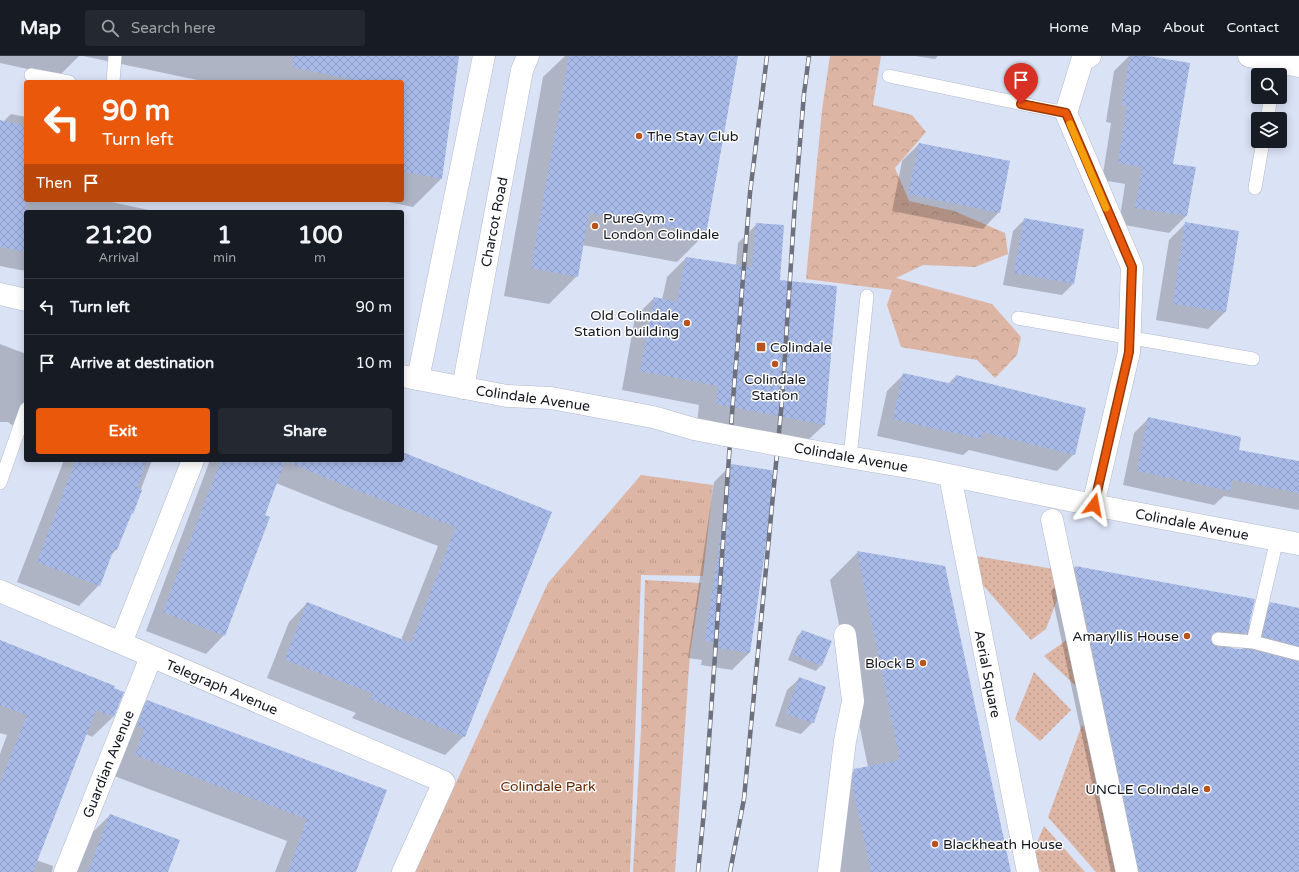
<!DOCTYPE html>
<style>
:root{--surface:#171b24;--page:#242831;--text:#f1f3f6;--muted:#9ea1a6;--line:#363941;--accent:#ea580c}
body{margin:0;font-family:"Varela Round",sans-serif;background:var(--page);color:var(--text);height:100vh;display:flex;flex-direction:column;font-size:15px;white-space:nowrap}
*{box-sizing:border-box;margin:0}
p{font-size:13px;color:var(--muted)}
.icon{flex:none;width:22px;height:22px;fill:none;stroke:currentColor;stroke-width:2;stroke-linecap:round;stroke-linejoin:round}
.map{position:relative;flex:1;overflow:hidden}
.panel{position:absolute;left:24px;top:154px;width:380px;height:252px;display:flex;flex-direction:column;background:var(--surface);border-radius:4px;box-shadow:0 2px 10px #0003}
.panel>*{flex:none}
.guide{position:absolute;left:24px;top:24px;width:380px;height:122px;border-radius:4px;box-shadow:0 2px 10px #0003;background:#ea580c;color:#fff;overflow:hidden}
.buttons{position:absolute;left:1251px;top:12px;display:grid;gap:8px}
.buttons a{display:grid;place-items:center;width:36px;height:36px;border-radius:4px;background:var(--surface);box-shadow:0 2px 10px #0003;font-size:20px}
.pin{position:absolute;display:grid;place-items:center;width:34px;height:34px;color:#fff;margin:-41px -17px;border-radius:50% 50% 50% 0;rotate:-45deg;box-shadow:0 0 4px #0007}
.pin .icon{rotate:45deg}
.me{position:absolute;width:44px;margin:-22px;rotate:13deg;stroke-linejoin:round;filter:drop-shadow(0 0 3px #0008)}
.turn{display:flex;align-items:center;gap:14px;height:84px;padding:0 12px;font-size:18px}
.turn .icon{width:52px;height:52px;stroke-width:2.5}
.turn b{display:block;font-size:28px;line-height:34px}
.then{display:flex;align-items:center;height:38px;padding:0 12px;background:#0003;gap:8px;font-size:15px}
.eta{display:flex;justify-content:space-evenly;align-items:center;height:68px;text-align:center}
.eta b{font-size:24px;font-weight:700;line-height:28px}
.cta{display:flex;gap:8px;margin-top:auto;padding:8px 12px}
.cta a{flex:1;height:46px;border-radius:4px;background:var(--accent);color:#fff;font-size:16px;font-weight:700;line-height:46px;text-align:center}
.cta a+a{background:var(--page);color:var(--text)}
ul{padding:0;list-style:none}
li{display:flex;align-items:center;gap:12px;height:56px;padding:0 12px;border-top:1px solid var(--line)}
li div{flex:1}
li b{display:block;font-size:15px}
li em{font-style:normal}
header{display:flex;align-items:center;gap:24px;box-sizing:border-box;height:56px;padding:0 20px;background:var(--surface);border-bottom:1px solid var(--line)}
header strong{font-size:19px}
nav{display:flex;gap:22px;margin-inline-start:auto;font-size:14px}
.search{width:280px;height:36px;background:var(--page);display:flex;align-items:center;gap:10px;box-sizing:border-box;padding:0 14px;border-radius:4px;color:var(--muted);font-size:15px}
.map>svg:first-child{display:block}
.grass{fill:url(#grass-dots)}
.forest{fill:url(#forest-crowns)}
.park{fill:url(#park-tufts)}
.shadow{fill:#0003;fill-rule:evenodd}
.building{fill:url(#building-cross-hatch)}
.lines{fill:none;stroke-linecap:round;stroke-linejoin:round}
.lane-casing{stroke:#b2b9cb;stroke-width:14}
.street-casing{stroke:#b2b9cb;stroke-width:23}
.secondary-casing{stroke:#b2b9cb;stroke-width:23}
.lane{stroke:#fff;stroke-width:13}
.street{stroke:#fff;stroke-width:22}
.secondary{stroke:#fff;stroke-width:22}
.rail-casing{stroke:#6c717d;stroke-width:4.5}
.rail{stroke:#fff;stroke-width:3;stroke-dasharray:9;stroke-linecap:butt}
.secondary-bridge-casing{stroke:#b2b9cb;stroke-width:23;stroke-linecap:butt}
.secondary-bridge{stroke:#fff;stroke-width:22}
.route-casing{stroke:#983908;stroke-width:10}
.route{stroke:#ea580c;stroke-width:7}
.slow{stroke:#f59e0b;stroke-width:7}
.poi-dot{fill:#b7541d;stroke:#fff;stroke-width:1.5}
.labels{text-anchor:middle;stroke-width:3;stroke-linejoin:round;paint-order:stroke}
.poi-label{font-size:14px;fill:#14171d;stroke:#fff;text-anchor:start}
.street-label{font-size:14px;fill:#14171d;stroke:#fff}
.park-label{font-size:14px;fill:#642702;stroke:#fff}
</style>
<header>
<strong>Map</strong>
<div class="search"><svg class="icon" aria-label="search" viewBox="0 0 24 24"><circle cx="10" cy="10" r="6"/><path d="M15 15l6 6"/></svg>Search here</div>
<nav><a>Home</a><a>Map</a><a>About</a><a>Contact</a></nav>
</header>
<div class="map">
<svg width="1299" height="816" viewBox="0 0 1299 816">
<defs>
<pattern id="grass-dots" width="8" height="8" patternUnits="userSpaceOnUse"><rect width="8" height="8" fill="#dcb5a4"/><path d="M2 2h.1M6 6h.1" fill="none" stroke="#bc9b8d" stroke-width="1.8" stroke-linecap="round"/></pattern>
<pattern id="forest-crowns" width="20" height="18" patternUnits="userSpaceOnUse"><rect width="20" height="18" fill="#dcb5a4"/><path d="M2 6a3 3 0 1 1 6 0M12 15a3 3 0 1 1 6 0" fill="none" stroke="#bc9b8d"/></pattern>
<pattern id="park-tufts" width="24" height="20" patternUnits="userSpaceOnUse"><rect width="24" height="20" fill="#dcb5a4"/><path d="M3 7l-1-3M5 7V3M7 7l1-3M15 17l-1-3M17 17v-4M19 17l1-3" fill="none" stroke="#bc9b8d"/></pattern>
<pattern id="building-cross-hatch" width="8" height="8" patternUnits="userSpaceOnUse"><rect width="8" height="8" fill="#a8bae8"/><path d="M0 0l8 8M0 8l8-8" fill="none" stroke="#909fc7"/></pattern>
</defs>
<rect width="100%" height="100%" fill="#dae2f5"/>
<path class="grass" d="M 975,500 L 1054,513 L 1060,536 L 1046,573 L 1031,584 L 981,527 Z
M 1068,583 L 1081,635 L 1044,600 Z
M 1034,616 L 1071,654 L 1040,685 L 1015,663 Z
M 1082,669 L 1088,674 L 1118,816 L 1096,816 L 1048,761 Z
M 1044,770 L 1085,816 L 1041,816 L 1032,798 Z"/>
<path class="forest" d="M 830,0 L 881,0 L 873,49 L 912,59 L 926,76 L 895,112 L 909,145 L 954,155 L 1005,177 L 1008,198 L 975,211 L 923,209 L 896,222 L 992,248 L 1021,281 L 1017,299 L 995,322 L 977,304 L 901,291 L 887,249 L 892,234 L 806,223 L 822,54 Z
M 645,524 L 701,527 L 690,597 L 675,816 L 633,816 L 641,674 Z"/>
<path class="park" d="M 641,419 L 713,429 L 703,520 L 641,519 L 630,816 L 415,816 L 548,527 Z"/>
<path class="shadow" d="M 0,0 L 79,0 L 59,20 L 0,7 Z
M 83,0 L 458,0 L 441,123 L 413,151 L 379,144 L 402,144 L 402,26 L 207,26 Z
M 565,0 L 737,0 L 705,178 L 677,206 L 582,189 L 577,220 L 549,248 L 504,240 L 543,21 Z
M 915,0 L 938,0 L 935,3 Z
M 1129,0 L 1142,0 L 1172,108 L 1194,112 L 1186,160 L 1169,177 L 1119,168 L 1125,128 L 1102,124 L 1111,67 L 1106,66 L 1114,15 Z
M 11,58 L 26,61 L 26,144 L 107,144 L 107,145 L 158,156 L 26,156 L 26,215 L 0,210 L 0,65 L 3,66 Z
M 919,88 L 999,156 L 983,173 L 892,155 L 902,105 Z
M 1025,163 L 1073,228 L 1062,239 L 1003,229 L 1013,175 Z
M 1186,167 L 1237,176 L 1225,256 L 1208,273 L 1156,264 L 1169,184 Z
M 757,168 L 778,225 L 824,369 L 805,387 L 697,367 L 699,349 L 622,334 L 635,261 L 654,242 L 662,244 L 667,221 L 686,202 L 736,210 L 738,187 Z
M 0,288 L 26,298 L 26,378 L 15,374 L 16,372 L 8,366 L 0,366 Z
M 904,318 L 948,328 L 956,320 L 1074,398 L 1057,415 L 969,394 L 963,399 L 877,380 L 887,335 Z
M 1149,362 L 1237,395 L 1299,406 L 1299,454 L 1224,440 L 1214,449 L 1123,429 L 1134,377 Z
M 402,396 L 551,457 L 464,680 L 445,699 L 352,662 L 356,657 L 267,622 L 289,566 L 307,547 L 401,584 L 438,490 L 338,452 L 276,427 L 224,579 L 206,598 L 146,575 L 210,404 L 402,404 Z
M 64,404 L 152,404 L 132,457 L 129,461 L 116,494 L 111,499 L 99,529 L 79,550 L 17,526 Z
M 731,409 L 749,597 L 732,614 L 701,609 L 702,604 L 688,602 L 714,426 Z
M 858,496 L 1009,816 L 837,816 L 825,755 L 827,742 L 855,714 L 868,711 L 830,524 Z
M 1075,511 L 1253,544 L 1247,571 L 1271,547 L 1299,553 L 1299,816 L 1111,816 L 1051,535 ZM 1246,577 L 1242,594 L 1230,593 Z
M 802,575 L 821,609 L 816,615 L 788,604 L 797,581 Z
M 0,585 L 122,636 L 113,661 L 92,681 L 86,678 L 36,804 L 53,810 L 52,816 L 0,816 L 0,698 L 7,679 L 0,677 Z
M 799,623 L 813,666 L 801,678 L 775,670 L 787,634 Z
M 147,645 L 385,735 L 355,816 L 275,816 L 287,785 L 114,720 L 126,667 Z
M 110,759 L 167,816 L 76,816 L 90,779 Z"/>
<path class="building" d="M 293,0 L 459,0 L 442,123 L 402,115 L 402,26 L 364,26 L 292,11 Z
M 569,0 L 738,0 L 706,178 L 589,157 L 578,221 L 531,212 Z
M 1130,0 L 1148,0 L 1190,7 L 1173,108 L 1196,111 L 1187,160 L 1135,152 L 1142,111 L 1118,107 L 1127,50 L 1122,49 Z
M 0,64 L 26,70 L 26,196 L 0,191 Z
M 919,87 L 1010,105 L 1000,157 L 908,138 Z
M 1024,162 L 1084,173 L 1074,228 L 1014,217 Z
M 1185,166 L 1239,175 L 1226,256 L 1173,248 Z
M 756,167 L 784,169 L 780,224 L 837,230 L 825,369 L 716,348 L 718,330 L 640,315 L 654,241 L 677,246 L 686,201 L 752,211 Z
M 903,317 L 953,328 L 956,319 L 1086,352 L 1075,399 L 982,376 L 981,383 L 893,363 Z
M 1148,361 L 1241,381 L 1239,394 L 1299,405 L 1299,437 L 1232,424 L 1230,435 L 1137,415 Z
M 402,396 L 552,456 L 465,681 L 370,643 L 374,638 L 285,604 L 307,546 L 411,587 L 456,471 L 356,434 L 285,405 L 265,459 L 270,461 L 225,580 L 163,556 L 221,404 L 402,404 Z
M 76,404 L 147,404 L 137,432 L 142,434 L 133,458 L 132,457 L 117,494 L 114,493 L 100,530 L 37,506 Z
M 731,408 L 777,415 L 750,597 L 718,592 L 718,587 L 705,585 Z
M 857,495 L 945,510 L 1011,816 L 871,816 L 852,727 L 854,713 L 900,704 Z
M 1075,510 L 1255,543 L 1247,577 L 1218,575 L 1212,578 L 1210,583 L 1213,589 L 1217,591 L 1252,594 L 1299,606 L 1299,816 L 1139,816 Z
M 1270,546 L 1299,552 L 1299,590 L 1263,580 Z
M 802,574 L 832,585 L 822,610 L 792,598 Z
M 0,584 L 115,630 L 114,632 L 124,636 L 114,661 L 96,654 L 33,816 L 0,816 L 0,727 L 27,659 L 0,649 Z
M 799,621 L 826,631 L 814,667 L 786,658 Z
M 147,644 L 387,734 L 356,816 L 288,816 L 307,763 L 135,699 L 144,673 L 137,670 Z
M 110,758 L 180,784 L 168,816 L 88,816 Z"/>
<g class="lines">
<g class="lane-casing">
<path id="lane" d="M 31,19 L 69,26
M 889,20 L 1066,57
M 113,26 L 115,0
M 1267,63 L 1271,41
M 1255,132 L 1263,85
M 1018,262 L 1253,303
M 850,401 L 867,240
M 0,427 L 26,353
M 1218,583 L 1253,586 L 1299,598
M 1253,586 L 1277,483"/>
</g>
<g class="street-casing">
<path id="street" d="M 1090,0 L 1082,5 L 1066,57 L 1132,211 L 1129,296 L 1093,449
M 1249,0 L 1299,10
M 418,323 L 484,0
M 463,332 L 522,14 L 528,0
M 950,420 L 1028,816
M 1052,464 L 1127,816
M 0,535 L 444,726 L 403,816
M 121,587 L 193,404
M 65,816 L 151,601
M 829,816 L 845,685 L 853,645 L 845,579"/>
</g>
<g class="secondary-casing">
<path id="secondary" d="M 0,238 L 26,244
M 402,320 L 507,340 L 551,342 L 653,361 L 694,373 L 725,379
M 812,395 L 920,413 L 1093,449 L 1299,488"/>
</g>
<use href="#lane" class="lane"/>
<use href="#street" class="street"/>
<use href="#secondary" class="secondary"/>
<g class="rail-casing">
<path id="rail" d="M 698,816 L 704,755 L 733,344 L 750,137 L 767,0
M 730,816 L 744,743 L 782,345 L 795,146 L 804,38 L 809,0"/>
</g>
<use href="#rail" class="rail"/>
<g class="secondary-bridge-casing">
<path id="secondary-bridge" d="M 725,379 L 812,395"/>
</g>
<use href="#secondary-bridge" class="secondary-bridge"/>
</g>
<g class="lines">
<g class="route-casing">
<path id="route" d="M 1021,48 L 1066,57 L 1132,211 L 1129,296 L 1094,449"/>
</g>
<use href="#route" class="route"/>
<path class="slow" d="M 1070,68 L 1106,152"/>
</g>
<g class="poi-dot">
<circle cx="639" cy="80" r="4"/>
<circle cx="595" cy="170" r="4"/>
<circle cx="687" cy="267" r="4"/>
<rect x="756" y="286" width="10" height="10" rx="2"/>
<circle cx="775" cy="308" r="4"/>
<circle cx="1187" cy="580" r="4"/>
<circle cx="923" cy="607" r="4"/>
<circle cx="1207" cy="733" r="4"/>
<circle cx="935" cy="788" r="4"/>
</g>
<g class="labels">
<g class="poi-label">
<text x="647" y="85">The Stay Club</text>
<text x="603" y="167">PureGym -<tspan x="603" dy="16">London Colindale</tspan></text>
<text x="679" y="264" text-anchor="end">Old Colindale<tspan x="679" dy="16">Station building</tspan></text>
<text x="770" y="296">Colindale</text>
<text x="775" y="328" text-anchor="middle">Colindale<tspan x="775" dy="16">Station</tspan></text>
<text x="1179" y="585" text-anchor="end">Amaryllis House</text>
<text x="915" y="612" text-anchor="end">Block B</text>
<text x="1199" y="738" text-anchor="end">UNCLE Colindale</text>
<text x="943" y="793">Blackheath House</text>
</g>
<g class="street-label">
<text transform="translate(494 166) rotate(-79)" y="5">Charcot Road</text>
<text transform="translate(533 342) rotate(8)" y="5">Colindale Avenue</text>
<text transform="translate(851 401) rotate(10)" y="5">Colindale Avenue</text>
<text transform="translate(1192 468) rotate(11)" y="5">Colindale Avenue</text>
<text transform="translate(988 618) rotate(79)" y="5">Aerial Square</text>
<text transform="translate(222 631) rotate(23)" y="5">Telegraph Avenue</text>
<text transform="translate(108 708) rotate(-68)" y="5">Guardian Avenue</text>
</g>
<g class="park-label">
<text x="548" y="735">Colindale Park</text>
</g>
</g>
</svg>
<div class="buttons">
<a><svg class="icon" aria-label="search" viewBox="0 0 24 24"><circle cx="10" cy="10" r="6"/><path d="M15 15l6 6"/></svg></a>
<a><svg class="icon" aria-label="layers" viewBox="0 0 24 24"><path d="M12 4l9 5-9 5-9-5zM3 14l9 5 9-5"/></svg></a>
</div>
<div class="pin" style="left:1021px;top:48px;background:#d93025"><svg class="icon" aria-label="arrive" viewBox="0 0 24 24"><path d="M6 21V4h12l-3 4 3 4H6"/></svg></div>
<svg class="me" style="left:1094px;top:449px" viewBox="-20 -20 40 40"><path d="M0-17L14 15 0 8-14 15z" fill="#ea580c" stroke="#fff" stroke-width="4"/></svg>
<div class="guide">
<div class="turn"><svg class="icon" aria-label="left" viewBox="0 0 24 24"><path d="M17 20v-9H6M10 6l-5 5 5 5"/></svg><div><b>90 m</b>Turn left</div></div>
<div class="then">Then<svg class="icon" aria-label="arrive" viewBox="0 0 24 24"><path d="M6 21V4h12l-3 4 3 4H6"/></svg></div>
</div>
<section class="panel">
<div class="eta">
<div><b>21:20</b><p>Arrival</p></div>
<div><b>1</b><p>min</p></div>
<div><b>100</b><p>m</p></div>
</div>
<ul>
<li><svg class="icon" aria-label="left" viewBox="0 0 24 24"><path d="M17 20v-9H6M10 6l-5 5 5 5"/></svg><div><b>Turn left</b></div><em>90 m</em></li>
<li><svg class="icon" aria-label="arrive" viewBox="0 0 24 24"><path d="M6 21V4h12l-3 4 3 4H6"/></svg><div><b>Arrive at destination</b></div><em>10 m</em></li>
</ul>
<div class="cta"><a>Exit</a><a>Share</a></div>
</section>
</div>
